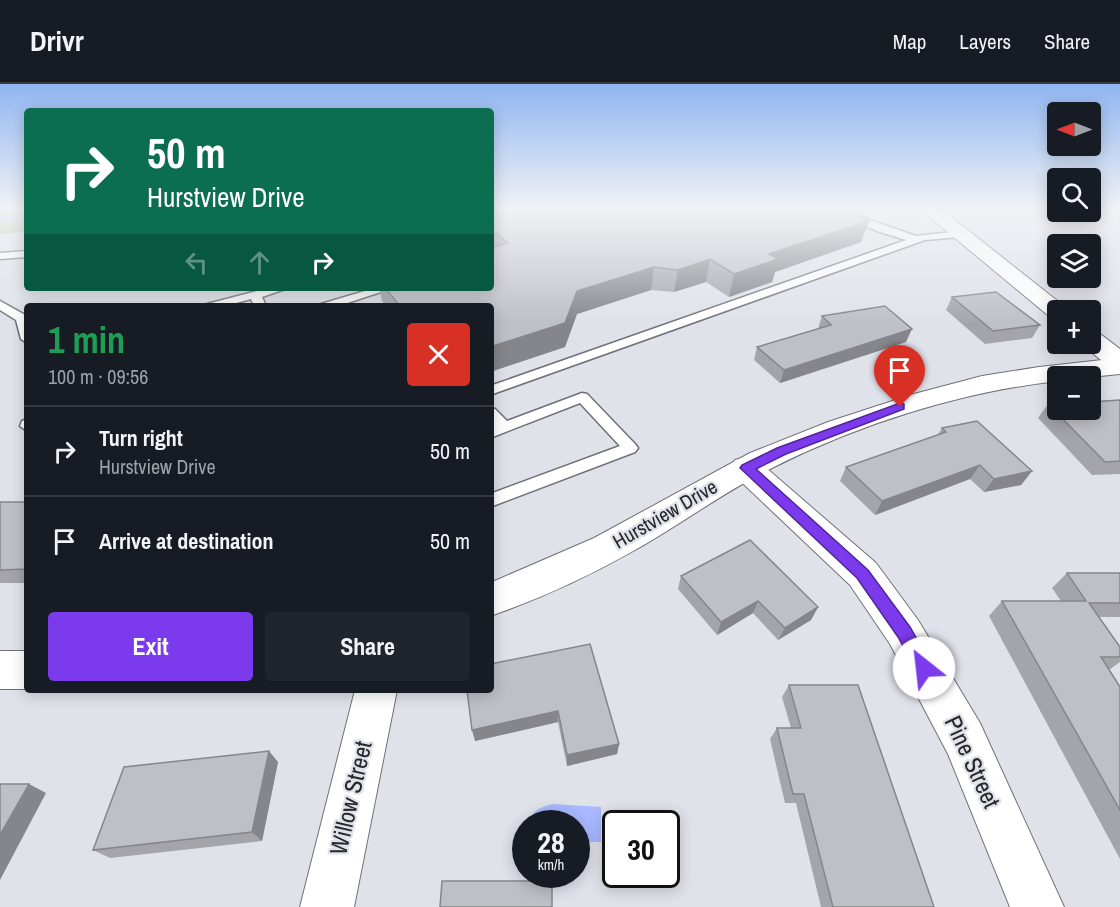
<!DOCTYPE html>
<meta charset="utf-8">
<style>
:root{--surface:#171b24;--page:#20242c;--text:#f1f3f6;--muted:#9ea1a6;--line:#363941;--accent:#7c3aed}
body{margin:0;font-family:"Archivo Narrow",sans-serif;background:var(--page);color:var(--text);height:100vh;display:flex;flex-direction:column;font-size:22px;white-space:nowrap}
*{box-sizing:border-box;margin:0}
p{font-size:20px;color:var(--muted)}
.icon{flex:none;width:33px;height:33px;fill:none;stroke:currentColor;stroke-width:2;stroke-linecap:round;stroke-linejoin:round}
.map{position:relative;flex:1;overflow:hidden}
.details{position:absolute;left:24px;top:219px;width:470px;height:390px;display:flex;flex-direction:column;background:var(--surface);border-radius:6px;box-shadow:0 3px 15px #0003}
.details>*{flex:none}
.guide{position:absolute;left:24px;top:24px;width:470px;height:183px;border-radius:6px;box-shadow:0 3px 15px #0003;background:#0b6e4f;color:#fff;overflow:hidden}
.needle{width:39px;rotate:270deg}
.tools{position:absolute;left:1047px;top:18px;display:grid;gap:12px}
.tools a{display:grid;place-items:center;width:54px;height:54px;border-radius:6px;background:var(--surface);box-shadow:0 3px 15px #0003;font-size:30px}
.speed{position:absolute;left:512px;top:726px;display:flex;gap:12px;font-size:30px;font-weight:700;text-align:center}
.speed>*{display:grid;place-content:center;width:78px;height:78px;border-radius:50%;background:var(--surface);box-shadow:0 3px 15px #0003;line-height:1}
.speed small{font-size:15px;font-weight:400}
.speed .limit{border:3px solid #111;border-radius:9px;background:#fff;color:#111}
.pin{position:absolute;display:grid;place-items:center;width:51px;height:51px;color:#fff;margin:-62px -26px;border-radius:50% 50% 50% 0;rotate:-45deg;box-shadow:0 0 6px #0007}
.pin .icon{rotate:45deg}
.me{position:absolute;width:66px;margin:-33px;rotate:331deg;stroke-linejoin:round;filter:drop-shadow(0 0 4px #0008)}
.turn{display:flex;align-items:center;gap:21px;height:126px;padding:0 24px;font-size:27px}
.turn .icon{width:78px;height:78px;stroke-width:2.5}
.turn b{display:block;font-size:42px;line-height:51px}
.lanes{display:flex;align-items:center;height:57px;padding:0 24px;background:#0003;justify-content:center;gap:30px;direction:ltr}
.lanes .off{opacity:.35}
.round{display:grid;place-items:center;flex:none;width:63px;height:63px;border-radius:6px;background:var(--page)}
.summary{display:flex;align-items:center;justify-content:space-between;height:102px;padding:0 24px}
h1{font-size:36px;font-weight:700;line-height:45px;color:#1e9e55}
.cta{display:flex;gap:12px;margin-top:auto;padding:12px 24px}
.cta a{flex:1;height:69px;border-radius:6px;background:var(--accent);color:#fff;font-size:24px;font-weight:700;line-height:69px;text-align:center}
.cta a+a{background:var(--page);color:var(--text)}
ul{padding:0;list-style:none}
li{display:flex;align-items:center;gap:18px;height:90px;padding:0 24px;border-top:2px solid var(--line)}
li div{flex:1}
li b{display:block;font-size:22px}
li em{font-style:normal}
header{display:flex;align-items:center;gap:36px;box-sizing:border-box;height:84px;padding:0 30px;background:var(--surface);border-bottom:2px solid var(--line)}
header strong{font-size:28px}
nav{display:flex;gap:33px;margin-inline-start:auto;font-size:21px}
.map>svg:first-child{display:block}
.green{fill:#afc394}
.water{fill:#a9b8ff}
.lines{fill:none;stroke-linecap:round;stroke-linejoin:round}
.stream{fill:#a9b8ff;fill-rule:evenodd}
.service-casing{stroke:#707178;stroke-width:3}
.minor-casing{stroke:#707178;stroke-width:2}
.tertiary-casing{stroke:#707178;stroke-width:2}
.service{fill:#fff;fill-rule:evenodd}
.minor{fill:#fff;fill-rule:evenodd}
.tertiary{fill:#fff;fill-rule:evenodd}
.wall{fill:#a3a5ab}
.shaded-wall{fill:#85868b}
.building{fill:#bec0c7;stroke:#85868b;stroke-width:1.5}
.route{fill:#7c3aed;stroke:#51269a;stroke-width:1.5}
.labels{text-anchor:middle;stroke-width:4.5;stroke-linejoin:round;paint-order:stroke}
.street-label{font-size:20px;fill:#26272a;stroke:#e0e2ea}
.near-street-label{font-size:24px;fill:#26272a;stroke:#e0e2ea}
</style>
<header>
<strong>Drivr</strong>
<nav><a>Map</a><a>Layers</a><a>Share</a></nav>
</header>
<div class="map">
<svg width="1120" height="823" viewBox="0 0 1120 823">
<rect width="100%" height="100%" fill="#e0e2ea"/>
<path class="green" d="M 0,125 L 27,125 L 27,148 L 0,150 Z"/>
<path class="water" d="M 553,720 L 601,723 L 601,758 L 576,758 L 576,740 L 529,739 C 532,726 540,723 553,720 Z"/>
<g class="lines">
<path class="stream" d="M 0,133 L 27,133 L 27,137 L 0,137 Z"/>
<g class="service-casing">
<path id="service" d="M 824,125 L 838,125 L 916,152 L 960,147 L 965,150 L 960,153 L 925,156 L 490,311 L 490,302 L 906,156 L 880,148 Z
M 27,167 L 27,173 L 0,175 L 0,169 Z
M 269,204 L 288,204 L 262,213 L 266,222 L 254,222 L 251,215 L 225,222 L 205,222 L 207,220 Z
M 375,204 L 393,204 L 338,222 L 319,222 L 321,220 Z
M 0,217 L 27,232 L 27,259 L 21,255 L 16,236 L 0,226 Z
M 582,309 L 587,310 L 635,360 L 638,364 L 635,368 L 490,423 L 490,410 L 620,362 L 580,319 L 490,354 L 490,343 L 494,342 L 490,337 L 490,324 L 495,325 L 507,337 Z
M 27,335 L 27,347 L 20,342 L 22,337 Z"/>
</g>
<g class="minor-casing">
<path id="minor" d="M 920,125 L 941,125 L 1069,226 L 1058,226 L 1058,235 L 1050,233 Z
M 1090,247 L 1099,249 L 1120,265 L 1120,286 L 1111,284 L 1081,260 L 1090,260 Z
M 746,373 L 757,376 L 876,479 L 918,536 L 980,639 L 1064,823 L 1010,823 L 948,670 L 890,560 L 850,501 L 735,392 L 730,384 L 735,376 Z
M 355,606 L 397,606 L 354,823 L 300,823 Z"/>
</g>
<g class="tertiary-casing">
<path id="tertiary" d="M 1120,274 L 1120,290 L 1090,293 L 1058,292 L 1058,297 C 960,308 860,340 772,384 C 724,408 681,440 635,466 C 589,492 540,515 490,532 L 490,499 L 594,454 L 750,369 L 828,338 L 914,310 L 982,292 L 1039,283 Z
M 0,567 L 27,567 L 27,605 L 0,605 Z"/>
</g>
<use href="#service" class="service"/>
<use href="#minor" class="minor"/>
<use href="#tertiary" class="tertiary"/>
</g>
<path class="wall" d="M 492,129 L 869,137 L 861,158 L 775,188 L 772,198 L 729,213 L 706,198 L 674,208 L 651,206 L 577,230 L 565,263 L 490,288 L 490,222 L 386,222 L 382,217 L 379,204 L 490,204 L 490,133 L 492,133 Z
M 952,213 L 1040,241 L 1032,254 L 985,260 L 946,226 Z
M 822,232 L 906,258 L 780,299 L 754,276 L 757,263 L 818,245 Z
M 1120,316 L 1120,390 L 1092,391 L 1038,334 L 1048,320 Z
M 942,344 L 1032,387 L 1021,401 L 984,408 L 970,395 L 875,431 L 840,397 L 846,383 L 937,352 Z
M 0,418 L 27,418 L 27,499 L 0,499 Z
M 1067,489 L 1120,489 L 1120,533 L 1099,533 L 1120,563 L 1120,578 L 1109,586 L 1120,603 L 1120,775 L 989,532 L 1002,517 L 1061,517 L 1052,504 Z
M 681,492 L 818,523 L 811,536 L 778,556 L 753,529 L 717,551 L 678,505 Z
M 490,580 L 619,660 L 617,670 L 567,682 L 558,638 L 475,657 Z
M 789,601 L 934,823 L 821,823 L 796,719 L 785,719 L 770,655 L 777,644 L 791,644 L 782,613 Z
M 278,678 L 262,757 L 110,774 L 93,766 Z"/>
<path class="shaded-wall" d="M 869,137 L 861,158 L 775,188 L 772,198 L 729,213 L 734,190 L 769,170 Z
M 710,175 L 706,198 L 674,208 L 678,186 Z
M 654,183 L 651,206 L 577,230 L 565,263 L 490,288 L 490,263 L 577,207 Z
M 912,245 L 906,258 L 780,299 L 784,286 Z
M 980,381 L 970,395 L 875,431 L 882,417 Z
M 1032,387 L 1021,401 L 984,408 L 994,395 Z
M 758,517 L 753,529 L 717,551 L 721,538 Z
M 818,523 L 811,536 L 778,556 L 785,544 Z
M 558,627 L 558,638 L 475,657 L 472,646 Z
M 619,660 L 617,670 L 567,682 L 567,671 Z
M 269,667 L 278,678 L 262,757 L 252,748 Z
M 29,700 L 46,709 L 0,796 L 0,751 Z"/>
<path class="building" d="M 509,125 L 843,125 L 869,137 L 769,170 L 778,175 L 734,190 L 710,175 L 678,186 L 654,183 L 577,207 L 565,239 L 490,263 L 490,222 L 400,222 L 385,204 L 490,204 L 490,164 L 508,159 L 490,144 L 490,133 L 495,132 L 492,129 Z
M 996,208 L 1040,241 L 993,247 L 952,213 Z
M 885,222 L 912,245 L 784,286 L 757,263 L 831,241 L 822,232 Z
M 1120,316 L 1120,377 L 1105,378 L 1048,320 L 1058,320 L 1058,326 L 1090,326 L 1090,318 Z
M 977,337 L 1032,387 L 994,395 L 980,381 L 882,417 L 846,383 L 946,348 L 942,344 Z
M 0,418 L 27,418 L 27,485 L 0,486 Z
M 750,456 L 818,523 L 785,544 L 758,517 L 721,538 L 681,492 Z
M 1067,489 L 1120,489 L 1120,519 L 1089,519 L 1120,563 L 1120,573 L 1101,573 L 1120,603 L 1120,726 L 1002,517 L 1086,517 Z
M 590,560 L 619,660 L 567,671 L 558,627 L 472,646 L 467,606 L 490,606 L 490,580 Z
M 789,601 L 858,601 L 934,823 L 833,823 L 804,710 L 793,710 L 777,644 L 801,644 Z
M 269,667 L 252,748 L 93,766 L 124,683 Z
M 0,700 L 29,700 L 0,751 Z
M 442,797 L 552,797 L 552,823 L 440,823 Z"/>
<linearGradient id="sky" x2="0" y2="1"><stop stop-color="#8fb6f1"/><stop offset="0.52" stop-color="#f1f2f6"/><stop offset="1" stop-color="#f1f2f6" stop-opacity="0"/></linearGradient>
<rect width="1120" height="240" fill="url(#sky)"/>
<path class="route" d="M 900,319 L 904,320 L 904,325 L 786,370 L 756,385 L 868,486 L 910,543 L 930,578 L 933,584 L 930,589 L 924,592 L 918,589 L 898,553 L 857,494 L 740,384 L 742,381 L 777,364 Z"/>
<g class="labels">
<g class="street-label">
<text transform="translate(665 430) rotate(-30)" y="7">Hurstview Drive</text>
</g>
<g class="near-street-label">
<text transform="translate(972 678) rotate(65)" y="8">Pine Street</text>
<text transform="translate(351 714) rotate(-77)" y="8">Willow Street</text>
</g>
</g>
</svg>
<div class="tools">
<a><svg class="needle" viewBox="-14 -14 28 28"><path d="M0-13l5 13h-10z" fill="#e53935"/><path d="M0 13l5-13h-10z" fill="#9ea1a6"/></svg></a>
<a><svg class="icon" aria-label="search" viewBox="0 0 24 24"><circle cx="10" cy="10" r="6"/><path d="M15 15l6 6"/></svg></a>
<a><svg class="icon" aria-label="layers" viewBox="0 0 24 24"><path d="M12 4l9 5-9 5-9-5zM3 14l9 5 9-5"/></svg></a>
<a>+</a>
<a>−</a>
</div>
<div class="speed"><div>28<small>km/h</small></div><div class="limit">30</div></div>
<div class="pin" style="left:900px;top:323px;background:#d93025"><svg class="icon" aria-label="arrive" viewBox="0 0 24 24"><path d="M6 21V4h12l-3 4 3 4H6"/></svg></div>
<svg class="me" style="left:924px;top:584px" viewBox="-20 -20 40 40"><circle r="19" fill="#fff"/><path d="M0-13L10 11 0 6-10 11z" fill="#7c3aed"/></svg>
<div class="guide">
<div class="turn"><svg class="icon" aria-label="right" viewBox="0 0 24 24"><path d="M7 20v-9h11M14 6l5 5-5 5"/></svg><div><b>50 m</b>Hurstview Drive</div></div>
<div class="lanes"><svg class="icon off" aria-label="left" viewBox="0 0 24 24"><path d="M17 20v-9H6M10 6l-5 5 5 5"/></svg><svg class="icon off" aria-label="ahead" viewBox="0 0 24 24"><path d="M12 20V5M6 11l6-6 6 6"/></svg><svg class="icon" aria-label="right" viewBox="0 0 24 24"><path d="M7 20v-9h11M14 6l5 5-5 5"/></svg></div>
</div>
<section class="details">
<div class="summary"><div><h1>1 min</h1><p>100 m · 09:56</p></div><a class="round" style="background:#d93025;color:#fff"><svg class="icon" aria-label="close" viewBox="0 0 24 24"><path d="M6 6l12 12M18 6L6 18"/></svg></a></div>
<ul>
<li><svg class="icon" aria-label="right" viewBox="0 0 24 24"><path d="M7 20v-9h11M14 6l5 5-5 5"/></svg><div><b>Turn right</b><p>Hurstview Drive</p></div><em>50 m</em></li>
<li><svg class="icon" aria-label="arrive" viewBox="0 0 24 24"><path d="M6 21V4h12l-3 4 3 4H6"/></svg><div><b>Arrive at destination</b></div><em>50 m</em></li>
</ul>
<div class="cta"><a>Exit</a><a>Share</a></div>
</section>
</div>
